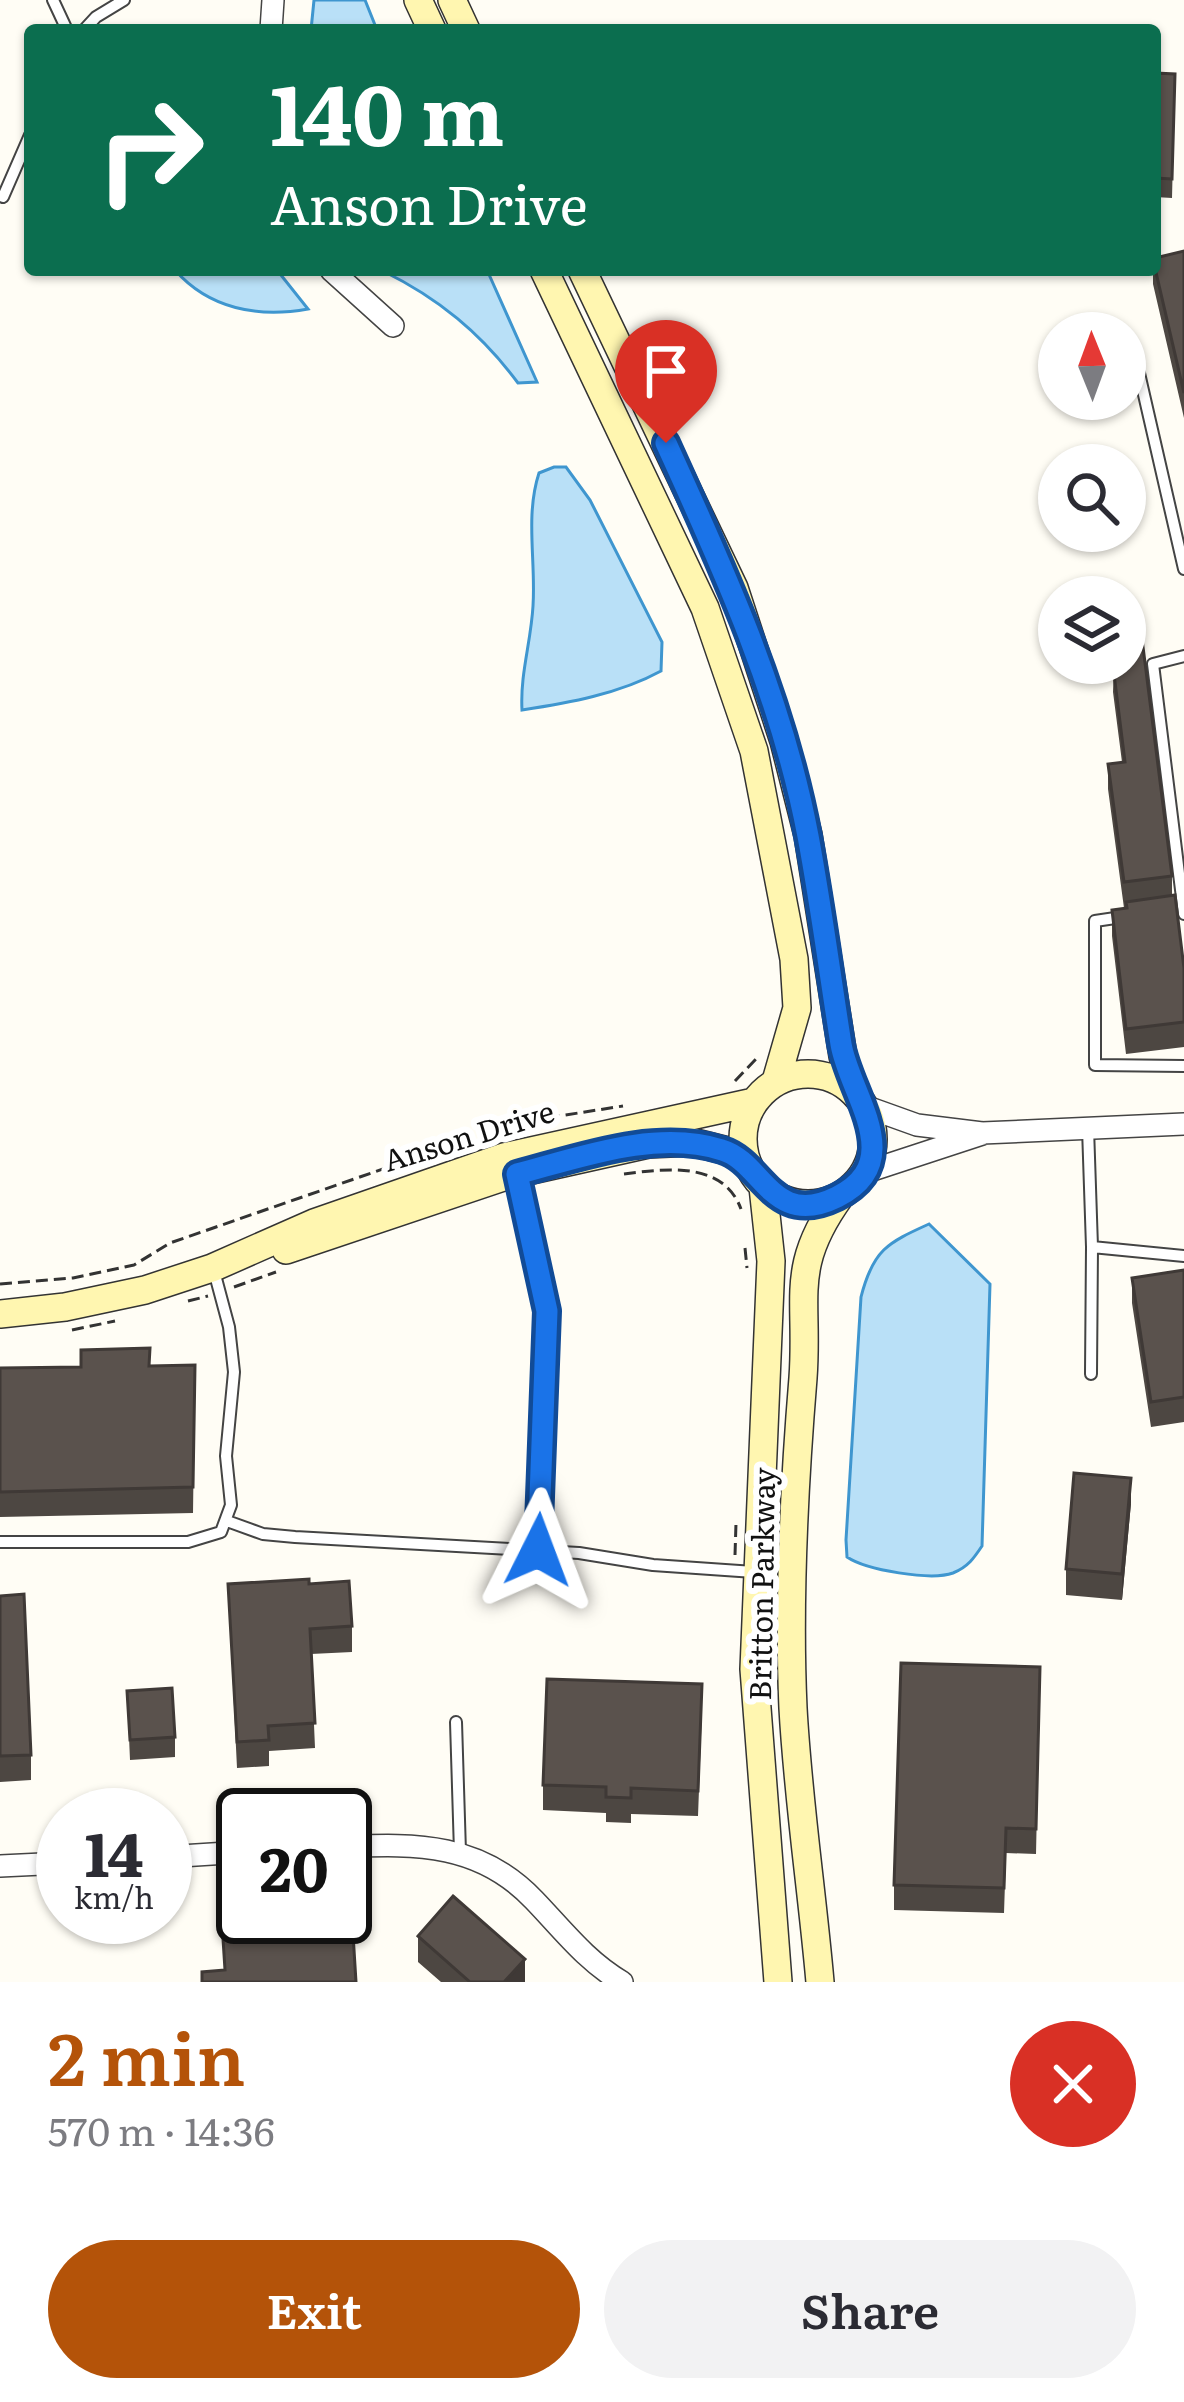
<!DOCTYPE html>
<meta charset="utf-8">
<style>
:root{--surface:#fff;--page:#f2f2f3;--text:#2b2b33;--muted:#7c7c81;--accent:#b45309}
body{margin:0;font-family:Literata,serif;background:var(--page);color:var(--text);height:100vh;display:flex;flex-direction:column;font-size:45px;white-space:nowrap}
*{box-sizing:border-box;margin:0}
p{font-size:39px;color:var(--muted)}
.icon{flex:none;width:66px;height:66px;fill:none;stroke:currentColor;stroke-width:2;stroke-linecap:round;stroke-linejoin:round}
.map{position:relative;height:1982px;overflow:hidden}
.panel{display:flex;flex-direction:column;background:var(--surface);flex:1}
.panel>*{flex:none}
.hud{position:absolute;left:24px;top:24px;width:1137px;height:252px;border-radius:12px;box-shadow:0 3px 9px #0004;background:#0b6e4f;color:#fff;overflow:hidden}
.needle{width:78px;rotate:359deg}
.tools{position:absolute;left:1038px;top:312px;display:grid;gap:24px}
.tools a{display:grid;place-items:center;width:108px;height:108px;border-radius:50%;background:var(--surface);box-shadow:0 3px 9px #0004;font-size:60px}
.speed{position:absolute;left:36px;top:1788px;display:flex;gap:24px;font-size:60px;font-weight:700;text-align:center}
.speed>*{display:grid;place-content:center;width:156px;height:156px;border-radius:50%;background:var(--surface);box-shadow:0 3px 9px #0004;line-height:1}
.speed small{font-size:30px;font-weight:400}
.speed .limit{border:6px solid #111;border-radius:18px;background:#fff;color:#111}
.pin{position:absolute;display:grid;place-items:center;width:102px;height:102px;color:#fff;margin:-123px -51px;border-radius:50% 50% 50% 0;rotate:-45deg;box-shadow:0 0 12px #0007}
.pin .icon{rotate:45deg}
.me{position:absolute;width:132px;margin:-66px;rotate:3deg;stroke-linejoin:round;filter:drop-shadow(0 0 9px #0008)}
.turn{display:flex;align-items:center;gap:42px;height:252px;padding:0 48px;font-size:54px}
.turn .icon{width:156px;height:156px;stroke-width:2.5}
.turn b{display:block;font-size:84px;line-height:102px}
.round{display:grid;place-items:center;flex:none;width:126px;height:126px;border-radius:63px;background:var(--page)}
.headline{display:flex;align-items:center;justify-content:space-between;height:204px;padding:0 48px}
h1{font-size:72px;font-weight:600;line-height:90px;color:var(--accent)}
.cta{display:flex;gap:24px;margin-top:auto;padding:24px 48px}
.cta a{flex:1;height:138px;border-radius:72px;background:var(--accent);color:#fff;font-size:48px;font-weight:600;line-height:138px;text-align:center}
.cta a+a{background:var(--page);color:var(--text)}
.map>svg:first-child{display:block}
.water{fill:#b9e0f7;stroke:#3f96cf;stroke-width:3}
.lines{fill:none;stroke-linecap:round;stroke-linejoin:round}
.lane-casing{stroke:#444;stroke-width:14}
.street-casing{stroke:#444;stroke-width:24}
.secondary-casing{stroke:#333;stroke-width:30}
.path{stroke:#333;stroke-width:3;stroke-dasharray:12 6;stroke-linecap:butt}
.lane{stroke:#fff;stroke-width:10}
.street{stroke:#fff;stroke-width:21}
.secondary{stroke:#fff6b0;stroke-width:27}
.wall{fill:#4d4742}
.shaded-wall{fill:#3f3936}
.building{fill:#5a524d;stroke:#3f3936;stroke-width:3}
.route-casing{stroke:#114b97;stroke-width:30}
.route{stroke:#1a73e8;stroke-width:21}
.labels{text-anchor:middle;stroke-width:12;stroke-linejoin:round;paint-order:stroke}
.street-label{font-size:30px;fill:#111;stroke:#fff}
</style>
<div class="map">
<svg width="1184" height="1982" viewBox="0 0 1184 1982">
<rect width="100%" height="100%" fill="#fffdf5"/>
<path class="water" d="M 314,0 L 365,0 L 377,30 L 311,30 Z
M 175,270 L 277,270 L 308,309 C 258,318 209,309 175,270 Z
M 487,270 L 537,382 L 518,383 C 481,333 438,298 383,271 Z
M 554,467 L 566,467 L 590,500 L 662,642 L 661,671 C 619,694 568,703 522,710 C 520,674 531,642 533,606 C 536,561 525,516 539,473 Z
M 929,1224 L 990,1284 L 982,1546 C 974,1558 968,1567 953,1573 C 931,1581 866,1570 847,1557 L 846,1540 L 861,1297 C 873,1250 887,1243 929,1224 Z"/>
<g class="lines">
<g class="lane-casing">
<path id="lane" d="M 53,0 L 67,30
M 84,30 L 96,17 L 124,0
M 3,197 L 30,135
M 1139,373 L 1184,569
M 1184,656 L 1153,664 L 1184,914
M 1122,917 L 1095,921 L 1095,1065 L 1184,1066
M 1088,1128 L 1092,1247 L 1184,1256
M 517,1174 L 547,1311 L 538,1550
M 1091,1374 L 1092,1247
M 227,1521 L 263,1534 L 295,1537 L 579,1553 L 653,1565 L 754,1572
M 0,1542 L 188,1542 L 221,1532 L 231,1505 L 226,1456 L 234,1372 L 229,1327 L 214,1271
M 456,1722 L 460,1852"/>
</g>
<g class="street-casing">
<path id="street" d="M 271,30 L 273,0
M 331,270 L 393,326
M 864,1106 L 917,1125 L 982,1133 L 1184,1124
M 863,1173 L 982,1134
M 345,1847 C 417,1843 481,1844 534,1900 C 562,1929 586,1961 622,1982
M 165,1857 L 243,1852
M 0,1866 L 63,1863"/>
</g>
<g class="secondary-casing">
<path id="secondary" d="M 418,0 L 432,30
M 452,0 L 466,30
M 544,270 L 705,608 L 754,751 L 794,959 L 797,1008 L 776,1081
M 582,270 L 734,588 L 784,741 L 808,835 L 843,1056 L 856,1095
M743 1139a65 65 0 1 1 130 0a65 65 0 1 1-130 0Z
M 763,1187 L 771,1261 L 754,1669 L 778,1982
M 286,1250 L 509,1175 L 648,1144 L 692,1142 L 728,1151 L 747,1163
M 0,1314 L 65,1307 L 145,1290 L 212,1268 L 314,1223 L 504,1157 L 754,1102
M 820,1982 C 812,1891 798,1800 793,1708 C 788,1598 794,1487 803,1378 C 809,1296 788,1268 841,1195"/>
</g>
<path class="path" d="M 735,1081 L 757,1058
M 624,1174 C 664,1169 723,1160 741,1209
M 745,1248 L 747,1268
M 0,1284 L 73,1278 L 134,1265 L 170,1243 L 403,1162 L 540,1119 L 623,1106
M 234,1287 L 276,1272
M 188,1301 L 208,1296
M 72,1330 L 115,1321
M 735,1555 L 736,1523"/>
<use href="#lane" class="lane"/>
<use href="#street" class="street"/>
<use href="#secondary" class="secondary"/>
</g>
<path class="wall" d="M 1155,73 L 1175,74 L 1172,198 L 1155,197 Z
M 1184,251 L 1184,418 L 1153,284 L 1153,270 Z
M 1114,663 L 1125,663 L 1172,876 L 1172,896 L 1184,968 L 1184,1047 L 1126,1054 L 1112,936 L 1112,910 L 1126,908 L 1124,908 L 1108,789 L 1108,764 L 1122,762 L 1113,692 Z
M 1184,1270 L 1184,1422 L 1151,1427 L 1132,1303 L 1132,1278 Z
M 195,1365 L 193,1513 L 0,1517 L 0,1368 Z
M 1131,1503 L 1122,1600 L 1066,1595 L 1066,1569 Z
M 228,1584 L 309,1584 L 352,1626 L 352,1652 L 311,1654 L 315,1748 L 269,1751 L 269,1766 L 237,1768 Z
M 0,1596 L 31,1755 L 31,1780 L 0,1782 Z
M 1040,1667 L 1036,1854 L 1006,1853 L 1004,1913 L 894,1910 L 894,1885 Z
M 127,1691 L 175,1737 L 175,1757 L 130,1760 Z
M 702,1710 L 698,1816 L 631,1814 L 631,1823 L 606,1822 L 606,1813 L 543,1810 L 543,1785 Z
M 418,1936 L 525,1982 L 441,1982 L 418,1962 Z"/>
<path class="shaded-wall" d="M 1131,1478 L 1131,1503 L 1122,1600 L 1122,1574 Z
M 525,1959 L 525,1982 L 504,1982 Z"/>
<path class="building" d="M 1155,73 L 1175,74 L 1172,179 L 1155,178 Z
M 1184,251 L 1184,393 L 1155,268 L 1155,258 Z
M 1142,639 L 1172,876 L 1124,882 L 1108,764 L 1125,762 L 1113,666 L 1117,666 L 1117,663 L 1125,663 L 1125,641 Z
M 1175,895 L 1184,968 L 1184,1022 L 1126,1029 L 1112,910 L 1127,908 L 1126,902 Z
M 1184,1270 L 1184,1397 L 1151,1402 L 1132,1278 Z
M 150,1348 L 149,1366 L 195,1365 L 193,1487 L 0,1492 L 0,1368 L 81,1367 L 81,1350 Z
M 1074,1473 L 1131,1478 L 1122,1574 L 1066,1569 Z
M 309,1579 L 309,1584 L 349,1581 L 352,1626 L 310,1629 L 315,1723 L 268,1726 L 269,1740 L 237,1742 L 228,1584 Z
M 24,1594 L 31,1755 L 0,1756 L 0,1596 Z
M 901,1663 L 1040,1667 L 1036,1829 L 1006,1828 L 1004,1888 L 894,1885 Z
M 547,1679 L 702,1684 L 698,1791 L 631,1788 L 631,1798 L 606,1797 L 606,1787 L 543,1785 Z
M 172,1688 L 175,1737 L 130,1740 L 127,1691 Z
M 345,1885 L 350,1885 L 356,1982 L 202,1982 L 202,1972 L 225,1970 L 220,1892 L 243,1891 L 243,1917 L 345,1917 Z
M 453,1896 L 525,1959 L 504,1982 L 470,1982 L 418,1936 Z"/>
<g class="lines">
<g class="route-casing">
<path id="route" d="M 538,1550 L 547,1311 L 517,1174 C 581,1157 657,1129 722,1150 C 763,1162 772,1229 837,1197 C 909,1161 849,1094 841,1044 C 830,975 821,905 808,836 C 782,698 724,570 666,443"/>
</g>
<use href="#route" class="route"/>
</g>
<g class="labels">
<g class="street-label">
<text transform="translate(469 1137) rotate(-17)" y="10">Anson Drive</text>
<text transform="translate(763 1584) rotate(-89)" y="10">Britton Parkway</text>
</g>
</g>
</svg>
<div class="tools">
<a><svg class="needle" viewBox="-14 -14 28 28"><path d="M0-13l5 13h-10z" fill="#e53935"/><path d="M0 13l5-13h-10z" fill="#7c7c81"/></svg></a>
<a><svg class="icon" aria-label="search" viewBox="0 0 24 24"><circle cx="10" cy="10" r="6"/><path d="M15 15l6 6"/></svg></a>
<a><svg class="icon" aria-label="layers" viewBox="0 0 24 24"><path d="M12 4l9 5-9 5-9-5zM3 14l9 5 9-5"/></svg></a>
</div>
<div class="speed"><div>14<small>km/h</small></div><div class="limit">20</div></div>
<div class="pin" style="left:666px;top:443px;background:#d93025"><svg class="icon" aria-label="arrive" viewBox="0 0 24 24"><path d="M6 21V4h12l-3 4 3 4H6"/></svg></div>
<svg class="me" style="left:538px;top:1550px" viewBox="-20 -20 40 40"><path d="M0-17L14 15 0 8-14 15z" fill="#1a73e8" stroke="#fff" stroke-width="4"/></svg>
<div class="hud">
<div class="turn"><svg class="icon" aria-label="right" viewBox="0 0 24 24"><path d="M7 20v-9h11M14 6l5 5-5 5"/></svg><div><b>140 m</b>Anson Drive</div></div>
</div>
</div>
<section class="panel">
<div class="headline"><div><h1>2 min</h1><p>570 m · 14:36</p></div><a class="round" style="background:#d93025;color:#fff"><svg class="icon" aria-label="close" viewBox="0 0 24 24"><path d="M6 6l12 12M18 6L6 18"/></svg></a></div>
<div class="cta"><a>Exit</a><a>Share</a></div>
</section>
